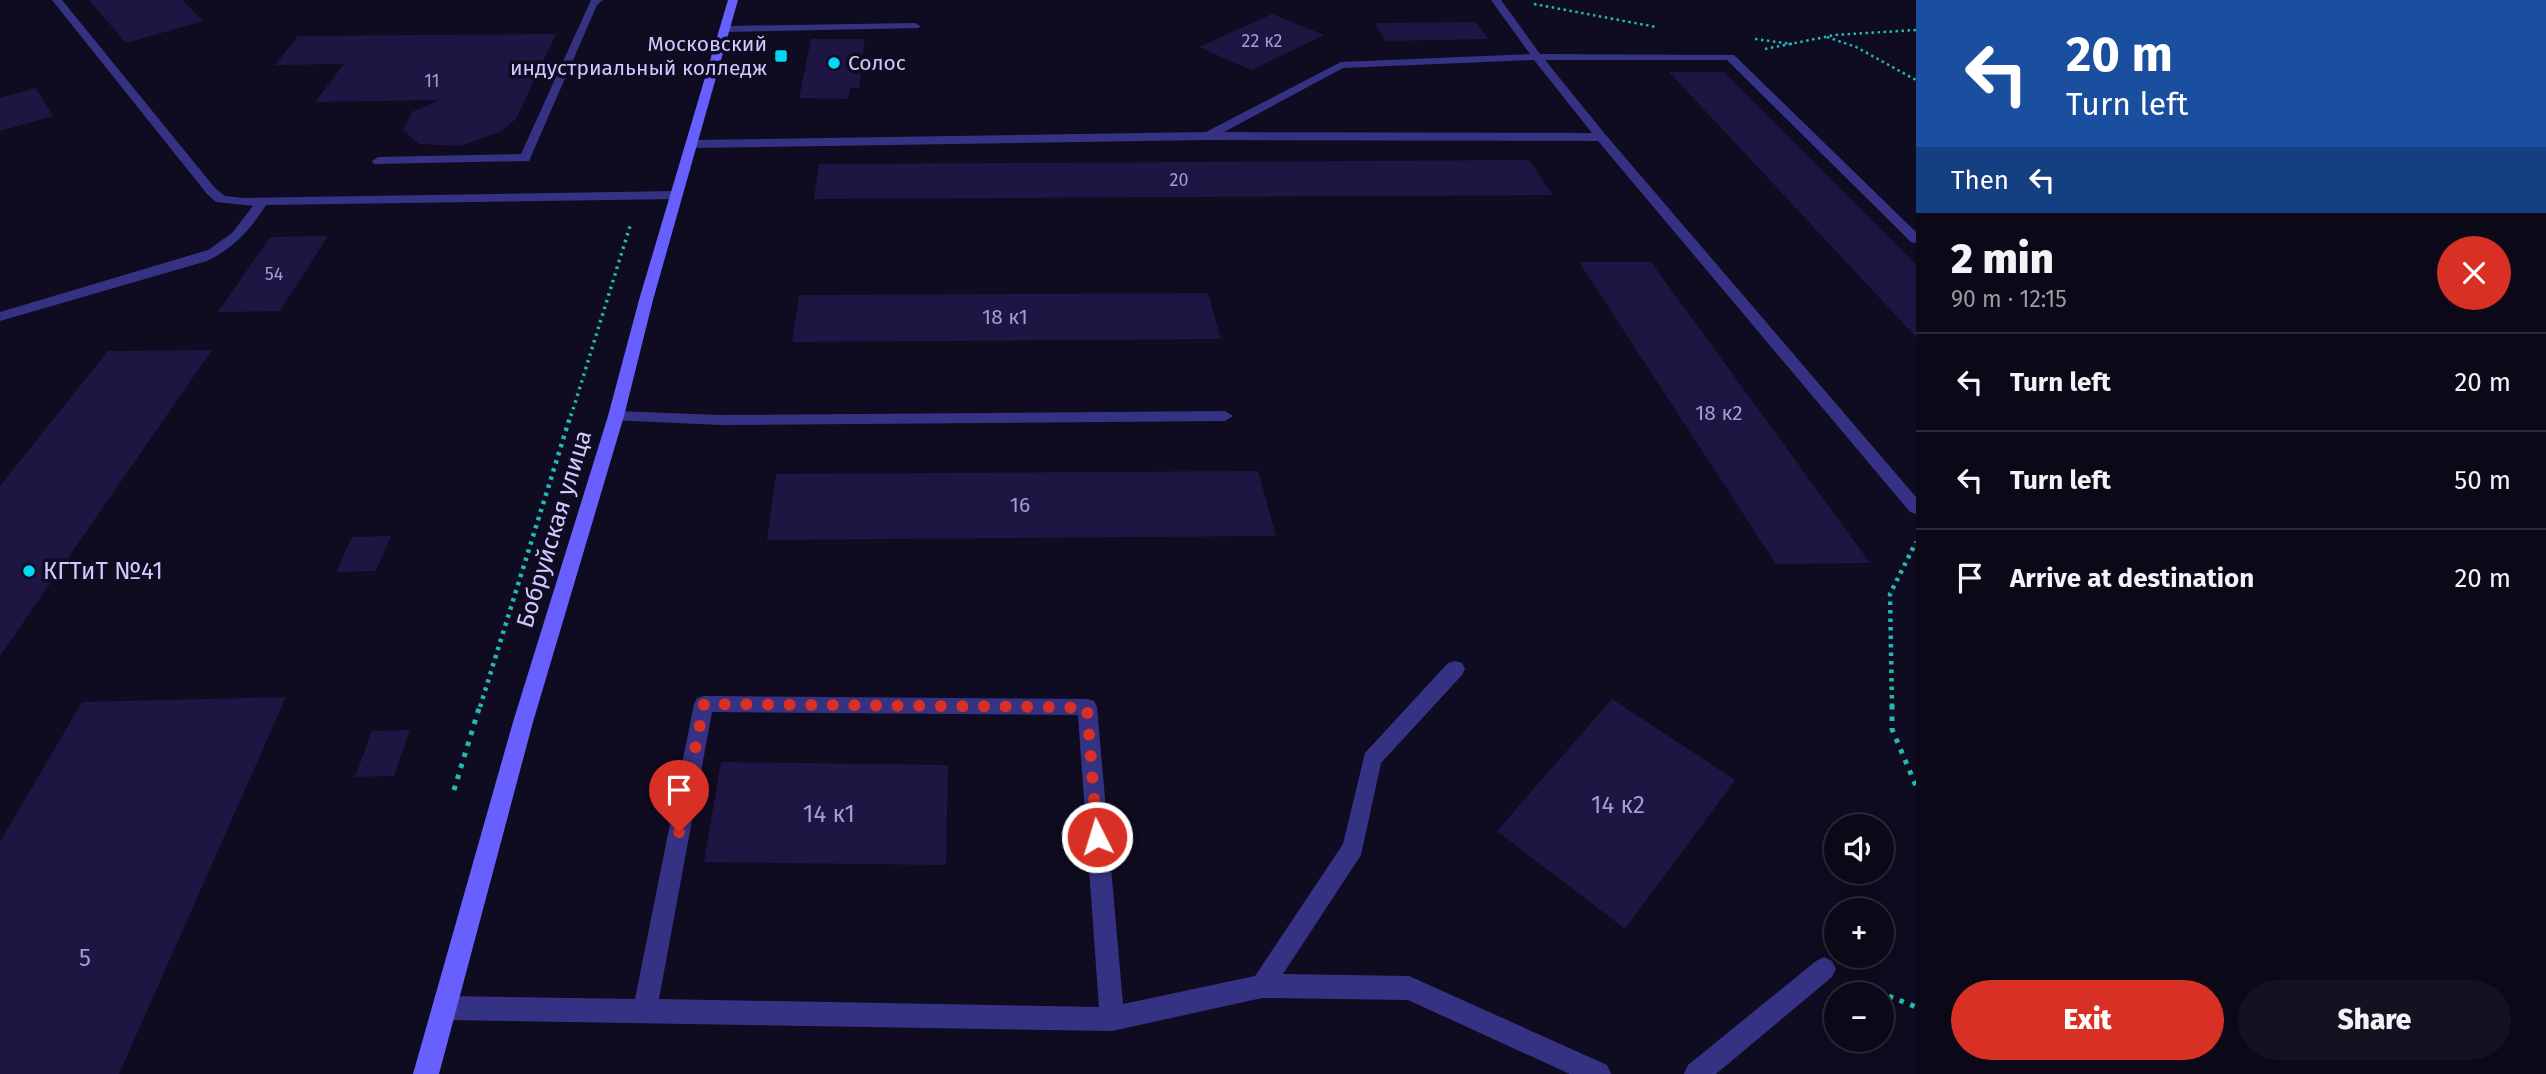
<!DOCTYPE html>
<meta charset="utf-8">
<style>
:root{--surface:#0b0818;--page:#141121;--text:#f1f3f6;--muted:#9a9aa2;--line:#2b2937;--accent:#d93025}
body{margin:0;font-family:"Fira Sans",sans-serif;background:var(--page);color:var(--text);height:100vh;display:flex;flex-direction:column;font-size:26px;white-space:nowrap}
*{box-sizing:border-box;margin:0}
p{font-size:23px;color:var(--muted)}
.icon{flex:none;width:38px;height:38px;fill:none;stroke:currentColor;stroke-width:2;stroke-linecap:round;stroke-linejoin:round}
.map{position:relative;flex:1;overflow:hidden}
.side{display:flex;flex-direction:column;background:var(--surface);width:630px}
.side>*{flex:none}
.hud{background:#1a4fa0;color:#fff;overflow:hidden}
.tools{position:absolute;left:1824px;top:814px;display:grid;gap:14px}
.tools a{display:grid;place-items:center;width:70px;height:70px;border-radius:50%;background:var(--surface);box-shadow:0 4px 18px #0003,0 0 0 2px var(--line);font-size:35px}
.pin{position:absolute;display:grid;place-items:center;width:60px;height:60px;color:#fff;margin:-72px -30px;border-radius:50% 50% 50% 0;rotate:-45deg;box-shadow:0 0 7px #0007}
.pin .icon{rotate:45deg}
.me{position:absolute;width:77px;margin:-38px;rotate:355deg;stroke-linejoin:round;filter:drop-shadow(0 0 5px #0008)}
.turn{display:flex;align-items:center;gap:24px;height:147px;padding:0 35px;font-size:32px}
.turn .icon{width:91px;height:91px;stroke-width:2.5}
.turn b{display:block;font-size:49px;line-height:60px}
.then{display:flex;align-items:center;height:66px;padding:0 35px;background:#0003;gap:14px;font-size:26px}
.round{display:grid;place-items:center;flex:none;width:74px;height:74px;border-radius:37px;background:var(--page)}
.overview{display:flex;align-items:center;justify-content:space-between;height:119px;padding:0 35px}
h1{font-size:42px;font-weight:800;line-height:52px}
.action{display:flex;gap:14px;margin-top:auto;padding:14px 35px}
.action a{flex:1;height:80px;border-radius:42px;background:var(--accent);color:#fff;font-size:28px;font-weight:800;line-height:80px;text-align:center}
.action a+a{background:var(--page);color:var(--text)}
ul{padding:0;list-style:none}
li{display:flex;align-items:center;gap:21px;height:98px;padding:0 35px;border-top:2px solid var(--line)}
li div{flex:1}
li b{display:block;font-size:26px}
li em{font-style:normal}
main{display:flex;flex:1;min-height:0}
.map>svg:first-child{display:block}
.building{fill:#1f1542}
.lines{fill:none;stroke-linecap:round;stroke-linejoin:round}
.path-far3{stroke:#23b9b2;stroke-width:2.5;stroke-dasharray:2.5 3.5;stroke-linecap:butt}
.path-far2{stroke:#23b9b2;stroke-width:3.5;stroke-dasharray:2.5 4.5;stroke-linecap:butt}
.path-far1{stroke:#23b9b2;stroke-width:4.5;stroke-dasharray:3.5 5;stroke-linecap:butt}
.path{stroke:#23b9b2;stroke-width:5;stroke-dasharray:4.5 7;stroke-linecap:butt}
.lane{fill:#363283;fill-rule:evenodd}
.secondary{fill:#6760ff;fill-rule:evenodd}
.route{stroke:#d93025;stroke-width:12;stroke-dasharray:0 21.6}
.poi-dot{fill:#00d8f4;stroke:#0f0b20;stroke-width:2.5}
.labels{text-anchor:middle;stroke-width:7;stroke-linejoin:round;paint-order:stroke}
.far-number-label{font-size:18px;fill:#a49cd0}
.far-poi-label{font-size:21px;fill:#d0c9ff;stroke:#0f0b20;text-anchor:end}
.number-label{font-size:21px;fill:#a49cd0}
.street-label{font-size:24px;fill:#d0c9ff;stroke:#0f0b20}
.poi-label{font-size:24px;fill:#d0c9ff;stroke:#0f0b20;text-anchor:start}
.near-number-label{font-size:24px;fill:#a49cd0}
</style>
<main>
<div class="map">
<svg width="1916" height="1074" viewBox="0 0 1916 1074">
<rect width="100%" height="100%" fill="#0f0b20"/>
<path class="building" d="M 89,0 L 182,0 L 203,21 L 126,43 Z
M 1272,14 L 1324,35 L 1251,70 L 1199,47 Z
M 1475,22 L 1489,39 L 1386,41 L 1374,23 Z
M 556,34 L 516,119 L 500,132 L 460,146 L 419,144 L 403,130 L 412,112 L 440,100 L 315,102 L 344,64 L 275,65 L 298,36 Z
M 811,39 L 865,39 L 859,88 L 850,88 L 848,99 L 799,98 Z
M 1669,72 L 1724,72 L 1916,264 L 1916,337 Z
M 36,88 L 53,116 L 0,131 L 0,98 Z
M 1529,160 L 1553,195 L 814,199 L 819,164 Z
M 328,236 L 280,311 L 218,312 L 270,237 Z
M 1579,262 L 1651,262 L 1870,563 L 1776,564 Z
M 1208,293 L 1221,339 L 792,342 L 799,295 Z
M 212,350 L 0,656 L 0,486 L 108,351 Z
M 1258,471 L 1276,536 L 767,540 L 776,474 Z
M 391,536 L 376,571 L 336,572 L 352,537 Z
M 286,697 L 119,1074 L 0,1074 L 0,842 L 82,702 Z
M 1612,699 L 1735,780 L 1625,929 L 1497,831 Z
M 410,730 L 394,776 L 355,777 L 372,731 Z
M 721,762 L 948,765 L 946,865 L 704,862 Z"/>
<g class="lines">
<path class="path-far3" d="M 1534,4 L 1656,27
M 1827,37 L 1856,47 L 1916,80
M 1755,39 L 1792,44
M 1765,49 L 1835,35 L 1916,30"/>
<path class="path-far2" d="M 571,416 L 631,223"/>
<path class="path-far1" d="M 480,707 L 571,414
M 1892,707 L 1890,594 L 1916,542"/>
<path class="path" d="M 1892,705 L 1892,729 L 1916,786
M 454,790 L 480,705
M 1857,983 L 1916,1007"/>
<path class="lane" d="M 52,0 L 62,0 L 215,188 L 225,196 L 244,198 L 677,191 L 683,195 L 677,199 L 266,205 C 250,230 234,248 207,261 L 0,321 L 0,312 L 208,250 L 232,233 L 253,206 L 216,202 L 207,194 Z
M 591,0 L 603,0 L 597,5 L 529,161 L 374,164 L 372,161 L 378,157 L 521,154 Z
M 1491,0 L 1501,0 L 1540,54 L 1734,55 L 1916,232 L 1916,243 L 1911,242 L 1727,60 L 1545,60 L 1605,134 L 1916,497 L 1916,514 L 1910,512 L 1598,141 L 1207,140 L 692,148 L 686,144 L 692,140 L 1206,132 L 1341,62 L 1530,54 ZM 1534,60 L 1592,133 L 1224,132 L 1343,68 Z
M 915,23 L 920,26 L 919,28 L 724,32 L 719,29 L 724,26 Z
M 616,411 L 721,415 L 1225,411 L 1233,416 L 1225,421 L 721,425 L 610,420 L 608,416 L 610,412 Z
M 1455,661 L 1462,663 L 1465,669 L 1462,675 L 1381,763 L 1361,855 L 1283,974 L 1409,976 L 1607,1065 L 1611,1074 L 1570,1074 L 1408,1000 L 1262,998 L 1112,1031 L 445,1020 L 436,1017 L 433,1008 L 436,999 L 445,996 L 635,999 L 694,704 L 697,698 L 704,696 L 1087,699 L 1094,701 L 1097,707 L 1123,1004 L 1255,976 L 1343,844 L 1365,753 L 1448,663 ZM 712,712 L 1078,715 L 1099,1007 L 659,999 Z
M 1824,957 L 1832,961 L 1836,969 L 1832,977 L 1716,1074 L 1684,1074 L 1688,1065 L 1816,961 Z"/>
<path class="secondary" d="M 728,0 L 738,0 L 653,300 L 624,416 L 533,722 L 439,1074 L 413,1074 L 513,722 L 608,416 L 639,300 Z"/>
</g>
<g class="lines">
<path class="route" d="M 679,832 L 704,704 L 1059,707 L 1087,708 L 1097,837"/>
</g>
<g class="poi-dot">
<rect x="774" y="49" width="14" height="14" rx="3.5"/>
<circle cx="834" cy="63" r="7"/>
<circle cx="29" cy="571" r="7"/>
</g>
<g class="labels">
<g class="far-number-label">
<text x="1262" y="47">22 к2</text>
<text x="432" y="87">11</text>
<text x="1179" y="186">20</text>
<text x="274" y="280">54</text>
</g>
<g class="far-poi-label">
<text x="767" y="51">Московский<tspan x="767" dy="24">индустриальный колледж</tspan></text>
<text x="848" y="70" text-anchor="start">Солос</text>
</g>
<g class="number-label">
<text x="1005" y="324">18 к1</text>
<text x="1719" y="420">18 к2</text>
<text x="1020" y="512">16</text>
</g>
<g class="street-label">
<text transform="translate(554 529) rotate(-73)" y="8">Бобруйская улица</text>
</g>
<g class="poi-label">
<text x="43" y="579">КГТиТ №41</text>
</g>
<g class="near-number-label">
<text x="1618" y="813">14 к2</text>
<text x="829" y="822">14 к1</text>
<text x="85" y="966">5</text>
</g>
</g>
</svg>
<div class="tools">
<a><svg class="icon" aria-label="sound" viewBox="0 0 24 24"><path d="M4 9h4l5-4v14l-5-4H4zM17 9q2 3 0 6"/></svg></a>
<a>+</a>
<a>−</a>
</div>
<div class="pin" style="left:679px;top:832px;background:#d93025"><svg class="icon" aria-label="arrive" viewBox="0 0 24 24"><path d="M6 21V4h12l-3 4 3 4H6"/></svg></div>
<svg class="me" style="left:1097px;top:837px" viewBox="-20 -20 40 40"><circle r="17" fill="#d93025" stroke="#fff" stroke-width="3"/><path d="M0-11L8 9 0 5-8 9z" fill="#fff"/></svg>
</div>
<section class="side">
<div class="hud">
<div class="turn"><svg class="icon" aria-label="left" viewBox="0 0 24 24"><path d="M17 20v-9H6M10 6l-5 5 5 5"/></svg><div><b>20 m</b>Turn left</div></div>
<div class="then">Then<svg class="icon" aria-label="left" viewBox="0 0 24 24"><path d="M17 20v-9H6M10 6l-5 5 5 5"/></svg></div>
</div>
<div class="overview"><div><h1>2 min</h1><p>90 m · 12:15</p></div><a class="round" style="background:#d93025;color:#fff"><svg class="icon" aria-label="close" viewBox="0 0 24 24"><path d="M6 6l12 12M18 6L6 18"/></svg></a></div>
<ul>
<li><svg class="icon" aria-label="left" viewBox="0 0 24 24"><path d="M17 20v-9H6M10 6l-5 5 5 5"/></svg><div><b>Turn left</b></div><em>20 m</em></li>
<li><svg class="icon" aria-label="left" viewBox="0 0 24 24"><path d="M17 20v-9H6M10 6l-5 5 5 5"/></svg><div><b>Turn left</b></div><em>50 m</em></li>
<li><svg class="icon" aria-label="arrive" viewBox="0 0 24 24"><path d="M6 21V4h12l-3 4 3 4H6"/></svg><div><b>Arrive at destination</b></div><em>20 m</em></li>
</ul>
<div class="action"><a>Exit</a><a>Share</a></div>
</section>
</main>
